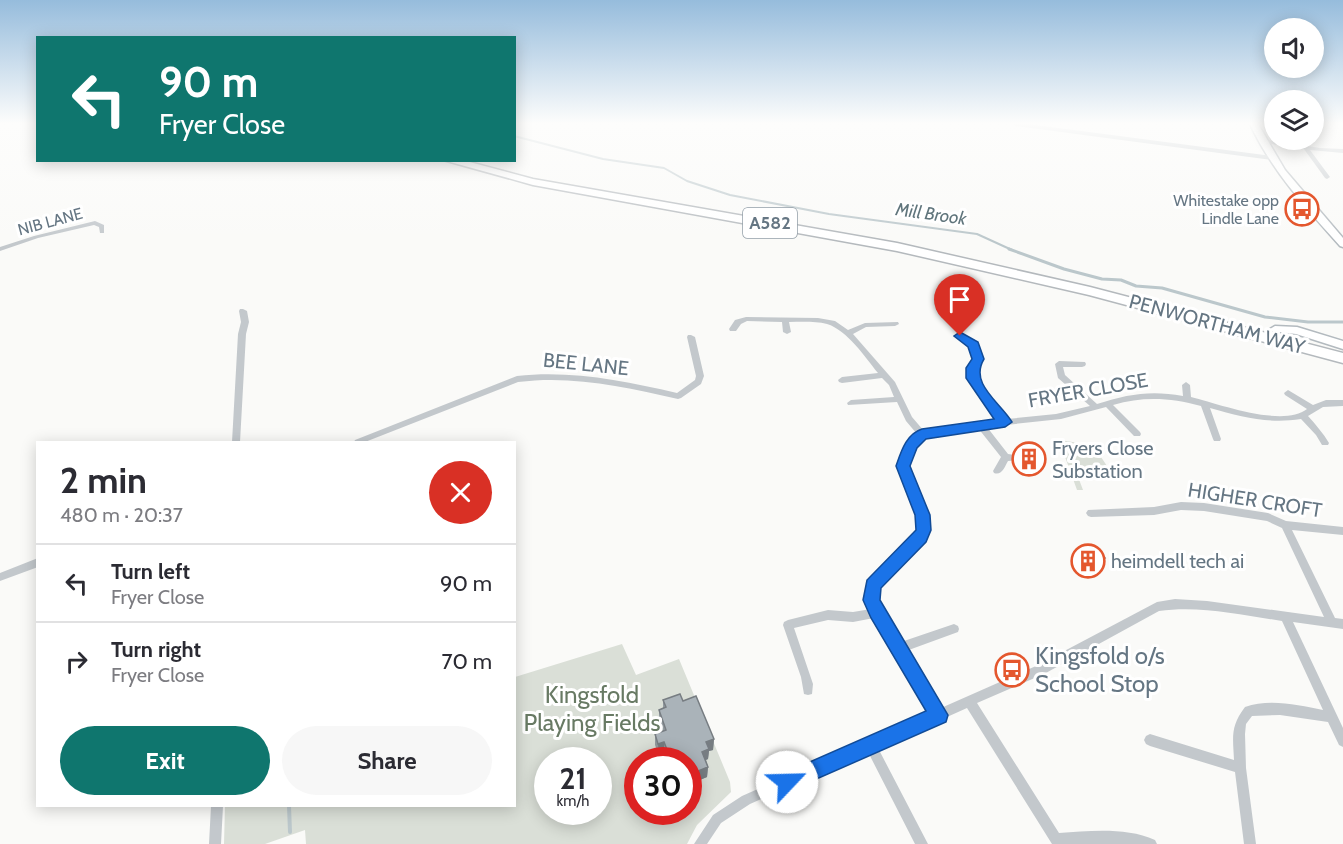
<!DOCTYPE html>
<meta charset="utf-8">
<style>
:root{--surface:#fff;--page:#f7f7f7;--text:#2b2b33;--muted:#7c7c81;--line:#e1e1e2;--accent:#0f766e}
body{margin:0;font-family:Cabin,sans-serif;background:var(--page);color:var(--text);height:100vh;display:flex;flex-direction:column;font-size:22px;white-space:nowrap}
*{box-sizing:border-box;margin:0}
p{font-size:20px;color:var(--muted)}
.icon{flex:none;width:33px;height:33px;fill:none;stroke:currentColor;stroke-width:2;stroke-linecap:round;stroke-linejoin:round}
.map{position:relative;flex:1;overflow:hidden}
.details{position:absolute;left:36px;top:441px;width:480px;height:366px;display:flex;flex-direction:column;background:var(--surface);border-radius:0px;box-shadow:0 3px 15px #0003}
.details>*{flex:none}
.guide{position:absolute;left:36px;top:36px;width:480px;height:126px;border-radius:0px;box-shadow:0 3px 15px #0003;background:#0f766e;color:#fff;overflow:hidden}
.buttons{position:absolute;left:1264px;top:18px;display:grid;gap:12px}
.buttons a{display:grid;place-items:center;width:60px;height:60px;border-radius:50%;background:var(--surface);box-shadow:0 3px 15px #0003;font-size:30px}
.speed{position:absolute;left:534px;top:747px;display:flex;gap:12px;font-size:30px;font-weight:700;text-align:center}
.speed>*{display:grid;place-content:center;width:78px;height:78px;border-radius:50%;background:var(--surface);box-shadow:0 3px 15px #0003;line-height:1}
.speed small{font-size:15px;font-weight:400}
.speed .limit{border:9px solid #d22;background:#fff;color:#111}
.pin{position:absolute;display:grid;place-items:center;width:51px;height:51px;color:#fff;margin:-62px -26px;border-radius:50% 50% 50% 0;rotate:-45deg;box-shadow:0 0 6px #0007}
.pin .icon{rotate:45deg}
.me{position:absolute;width:66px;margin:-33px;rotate:66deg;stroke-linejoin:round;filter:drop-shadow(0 0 4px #0008)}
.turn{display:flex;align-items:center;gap:21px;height:126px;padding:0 24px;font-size:27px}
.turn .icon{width:78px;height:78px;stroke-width:2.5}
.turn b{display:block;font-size:42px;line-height:51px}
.round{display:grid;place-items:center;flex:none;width:63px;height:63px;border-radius:32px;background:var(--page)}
.headline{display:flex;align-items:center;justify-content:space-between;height:102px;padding:0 24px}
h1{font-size:36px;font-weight:700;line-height:45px}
.button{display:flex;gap:12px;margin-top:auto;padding:12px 24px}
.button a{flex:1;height:69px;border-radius:36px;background:var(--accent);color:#fff;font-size:24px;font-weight:700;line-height:69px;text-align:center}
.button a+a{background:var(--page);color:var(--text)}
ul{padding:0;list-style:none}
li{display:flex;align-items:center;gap:18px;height:78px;padding:0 24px;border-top:2px solid var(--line)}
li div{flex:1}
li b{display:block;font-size:22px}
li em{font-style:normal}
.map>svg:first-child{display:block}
.green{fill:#dadfd7;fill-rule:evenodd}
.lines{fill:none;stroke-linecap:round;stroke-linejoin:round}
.stream-far2{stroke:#bbc7cb;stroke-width:2}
.stream-far1{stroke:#bbc7cb;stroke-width:3}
.stream{stroke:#bbc7cb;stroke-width:4}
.secondary-casing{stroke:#b3babf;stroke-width:3}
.highway-casing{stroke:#b4b9bd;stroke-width:3}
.street{fill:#c3c8cc;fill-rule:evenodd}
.secondary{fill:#fff;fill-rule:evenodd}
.highway{fill:#fff;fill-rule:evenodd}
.wall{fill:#929a9f}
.shaded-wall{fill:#777d82}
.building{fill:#aab3b9;stroke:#777d82;stroke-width:1.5}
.route{fill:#1a73e8;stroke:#114b97;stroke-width:1.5}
.labels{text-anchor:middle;stroke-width:6;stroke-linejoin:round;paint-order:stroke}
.far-poi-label{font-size:16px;fill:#657683;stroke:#fff;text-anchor:end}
.far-street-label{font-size:16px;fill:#657683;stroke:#fff}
.far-water-label{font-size:18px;font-style:italic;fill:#60757c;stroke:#fff}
.shield{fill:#fff;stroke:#939fa8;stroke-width:1.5}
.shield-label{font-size:18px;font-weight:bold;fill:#657683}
.street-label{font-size:20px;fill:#657683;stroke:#fff}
.poi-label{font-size:20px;fill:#657683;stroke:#fff;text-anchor:start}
.near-poi-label{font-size:24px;fill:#657683;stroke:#fff;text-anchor:start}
.near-park-label{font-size:24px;fill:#687a64;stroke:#fff}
</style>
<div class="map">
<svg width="1343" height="844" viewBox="0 0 1343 844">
<rect width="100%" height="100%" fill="#fafaf8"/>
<path class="green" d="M 1059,440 L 1093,445 L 1107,466 L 1077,474 L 1083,490 L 1077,490 Z
M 622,644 L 636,675 L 679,659 L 730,782 L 731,792 L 697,825 L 687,844 L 306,844 L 305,830 L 265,844 L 224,844 L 225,806 L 514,806 L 515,677 ZM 548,760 L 598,760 L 598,812 L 548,812 ZM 638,760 L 688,760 L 688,812 L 638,812 Z"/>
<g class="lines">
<path class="stream-far2" d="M 514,136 L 603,159 L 664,168 L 687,181 L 730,195 L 829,214 L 977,234 L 1012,250"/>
<path class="stream-far1" d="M 1009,249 L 1064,269 L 1102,279 L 1121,280 L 1136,286 L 1162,288 L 1265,317 L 1308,322 L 1343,322"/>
<path class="stream" d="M 289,806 L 290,832"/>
<g class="secondary-casing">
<path id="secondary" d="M 1250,124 L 1258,124 L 1285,170 L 1343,238 L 1343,247 L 1340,246 C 1306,208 1272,171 1250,124 Z
M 1275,326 L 1297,327 L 1343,341 L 1343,349 L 1296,334 L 1271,331 L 1270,329 Z"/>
</g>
<g class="highway-casing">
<path id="highway" d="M 443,160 L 462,160 L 533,179 L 897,243 L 1090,287 L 1343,353 L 1343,363 L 1089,295 L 897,251 L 533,185 Z"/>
</g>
<path class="street" d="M 1013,124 L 1028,124 L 1272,156 L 1275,158 L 1272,160 L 1016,126 Z
M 1261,139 L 1320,148 L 1343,149 L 1343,153 L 1310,150 L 1330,177 L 1327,179 L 1325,178 L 1304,149 L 1259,142 L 1259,140 Z
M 95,221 L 104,225 L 104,233 L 100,233 L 99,227 L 94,225 L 38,238 L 0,251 L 0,247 L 34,236 Z
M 240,309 L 243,309 L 247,311 L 249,322 L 246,334 L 240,442 L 232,442 L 238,334 L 241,322 L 239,311 Z
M 746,317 L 818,318 L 835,321 L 848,330 L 865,323 L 898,322 L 899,324 L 895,326 L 866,327 L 853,334 L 895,382 L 912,417 L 924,431 L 998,420 C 982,402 964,384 974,359 L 970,346 L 956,336 L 960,334 L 976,343 L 982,359 C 971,385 991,401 1007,419 L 1056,414 L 1090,406 L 1058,378 L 1055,364 L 1059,361 L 1085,362 L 1086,364 L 1085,366 L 1082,367 L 1063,367 L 1065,375 L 1097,404 C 1128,394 1151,390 1183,396 L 1182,385 L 1186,382 L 1190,385 L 1191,397 C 1219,404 1283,428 1307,409 L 1285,395 L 1284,393 L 1288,390 L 1313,405 L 1326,400 L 1343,400 L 1343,406 L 1323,407 L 1308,416 C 1316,425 1323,433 1329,443 L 1328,445 L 1322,445 L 1316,435 L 1301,419 C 1268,424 1242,417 1210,408 L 1221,439 L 1220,441 L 1214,441 L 1213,439 L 1201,406 C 1171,398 1144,396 1113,405 L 1140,432 L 1141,434 L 1140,436 L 1134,436 L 1106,407 L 1061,419 L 987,427 L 1008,454 L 1021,456 L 1022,458 L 1021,460 L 1008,461 C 1005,466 1002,476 994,473 L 993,471 L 1001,457 L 978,428 L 924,437 L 915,447 L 907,466 C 917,490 932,511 925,538 L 878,587 L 877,600 L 881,611 L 901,642 L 954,624 L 958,626 L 959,629 L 958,632 L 906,651 L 941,708 L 1036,666 L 1157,602 L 1175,599 L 1207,601 L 1324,617 L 1282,528 L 1267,521 L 1204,511 L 1181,510 L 1154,515 L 1091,517 L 1088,516 L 1086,513 L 1088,510 L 1154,507 L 1181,502 L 1204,503 L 1268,513 L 1286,521 L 1343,527 L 1343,535 L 1292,530 L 1335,618 L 1343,619 L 1343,629 L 1293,622 L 1343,728 L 1343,747 L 1339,745 L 1328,722 L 1280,715 L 1252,716 L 1246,724 L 1245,734 L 1246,768 L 1256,844 L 1244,844 L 1235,772 L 1150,746 L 1146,744 L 1144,740 L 1146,736 L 1150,734 L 1234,760 C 1233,737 1230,727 1245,707 C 1269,698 1299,705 1323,710 L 1282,621 C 1242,615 1199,605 1159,611 L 1044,674 L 977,703 L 1059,833 C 1090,831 1126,827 1155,840 L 1157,844 L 1052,844 L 967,708 L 878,748 L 928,844 L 915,844 L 868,752 L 750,804 L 721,823 L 707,844 L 694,844 L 713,815 L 742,796 L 931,712 L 874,618 L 853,622 L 828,620 L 794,628 L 813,684 L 812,694 L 808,695 L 804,694 L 801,677 L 783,625 L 784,622 L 788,620 L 828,610 L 853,612 L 871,609 L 867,600 L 869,582 L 916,536 C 923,511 908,489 899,466 L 908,443 L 917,434 L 906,421 L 897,402 L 848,405 L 847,403 L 851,400 L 894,397 L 889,385 L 882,378 L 842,383 L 839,382 L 838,380 L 842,377 L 878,373 C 865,357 847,330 827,324 C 815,321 801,322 789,322 L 791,332 L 787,334 L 783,332 L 782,322 L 747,321 L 741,324 L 736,331 L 730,331 L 729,329 L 735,320 Z
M 688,335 L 691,335 L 695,337 L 704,376 L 701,384 L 681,398 L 678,399 C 625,387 573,375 518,382 L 365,442 L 354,442 L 355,440 L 517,376 C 572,370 624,381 677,393 L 695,380 L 696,376 L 687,337 Z
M 38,558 L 38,567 L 0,581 L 0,573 Z
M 211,806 L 223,806 L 221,844 L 209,844 Z"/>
<use href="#secondary" class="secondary"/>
<use href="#highway" class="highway"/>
</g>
<path class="wall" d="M 1083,551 L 1105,558 L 1099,564 L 1089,570 L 1078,558 Z
M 663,700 L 683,701 L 714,739 L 713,750 L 709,751 L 708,759 L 706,760 L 708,767 L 707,777 L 690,784 L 688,779 L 688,760 L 667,760 L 664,753 L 659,755 L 655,745 L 655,734 L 663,731 L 659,721 L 659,710 L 663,708 Z"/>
<path class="shaded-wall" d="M 1105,558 L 1099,564 L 1089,570 L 1094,563 Z
M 714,739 L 713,750 L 709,751 L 708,759 L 701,762 L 702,752 L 706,742 Z
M 664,742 L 664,753 L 659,755 L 658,744 Z
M 708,767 L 707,777 L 690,784 L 691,774 Z"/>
<path class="building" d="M 1095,547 L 1105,558 L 1094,563 L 1083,551 Z
M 680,694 L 683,701 L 696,696 L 714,739 L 706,742 L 709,749 L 702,752 L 708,767 L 691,774 L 688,768 L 688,760 L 671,760 L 664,742 L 658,744 L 655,734 L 666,730 L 659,710 L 666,707 L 663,700 Z"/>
<linearGradient id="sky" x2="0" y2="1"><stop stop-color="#96bcdc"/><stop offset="0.51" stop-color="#fdfdfc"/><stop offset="1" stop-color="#fdfdfc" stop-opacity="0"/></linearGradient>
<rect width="1343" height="242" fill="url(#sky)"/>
<path class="route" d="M 960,332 L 978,342 L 984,359 C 969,384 1000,402 1012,422 L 1005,427 L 926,439 L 917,448 L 910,466 L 930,515 L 931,530 L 926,542 L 881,588 L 880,600 L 948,715 L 946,722 L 787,792 L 780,789 L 777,782 L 780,775 L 926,711 L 871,618 L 863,600 L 867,580 L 916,530 L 915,515 L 896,466 C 901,452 906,434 922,429 L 994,419 L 966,378 L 966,368 L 972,359 L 968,347 L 954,336 Z"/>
<defs>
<g id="bus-ring" transform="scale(1.725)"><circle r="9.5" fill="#fff" stroke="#e4572e" stroke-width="1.5"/><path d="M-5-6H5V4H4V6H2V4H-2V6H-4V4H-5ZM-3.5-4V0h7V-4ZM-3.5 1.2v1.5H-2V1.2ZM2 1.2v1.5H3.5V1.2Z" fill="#e4572e"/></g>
<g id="building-ring" transform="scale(1.725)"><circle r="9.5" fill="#fff" stroke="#e4572e" stroke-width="1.5"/><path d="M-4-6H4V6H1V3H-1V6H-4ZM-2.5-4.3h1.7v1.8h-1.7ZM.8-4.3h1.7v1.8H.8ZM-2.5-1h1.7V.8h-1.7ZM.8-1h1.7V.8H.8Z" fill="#e4572e"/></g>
</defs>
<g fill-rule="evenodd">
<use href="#bus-ring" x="1302" y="209"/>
<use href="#building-ring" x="1029" y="459"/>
<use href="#building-ring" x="1088" y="561"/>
<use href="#bus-ring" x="1012" y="670"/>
</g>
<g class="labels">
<g class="far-poi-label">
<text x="1279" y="206">Whitestake opp<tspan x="1279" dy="18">Lindle Lane</tspan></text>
</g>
<g class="far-street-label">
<text transform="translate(50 221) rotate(-15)" y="6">NIB LANE</text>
</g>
<g class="far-water-label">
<text transform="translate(931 214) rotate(8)" y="6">Mill Brook</text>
</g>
<rect class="shield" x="743" y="208" width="54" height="30" rx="4.5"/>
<g class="shield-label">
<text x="770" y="229">A582</text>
</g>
<g class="street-label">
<text transform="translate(1217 324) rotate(15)" y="7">PENWORTHAM WAY</text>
<text transform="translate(586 364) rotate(6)" y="7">BEE LANE</text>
<text transform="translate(1088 390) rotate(-10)" y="7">FRYER CLOSE</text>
<text transform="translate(1255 500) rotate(9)" y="7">HIGHER CROFT</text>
</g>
<g class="poi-label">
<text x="1052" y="455">Fryers Close<tspan x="1052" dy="23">Substation</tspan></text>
<text x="1111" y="568">heimdell tech ai</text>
</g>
<g class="near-poi-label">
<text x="1035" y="664">Kingsfold o/s<tspan x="1035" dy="28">School Stop</tspan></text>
</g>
<g class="near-park-label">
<text x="592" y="703">Kingsfold<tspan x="592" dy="28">Playing Fields</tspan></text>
</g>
</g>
</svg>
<div class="buttons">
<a><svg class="icon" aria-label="sound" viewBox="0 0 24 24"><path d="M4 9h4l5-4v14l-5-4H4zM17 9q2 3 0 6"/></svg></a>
<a><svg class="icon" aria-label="layers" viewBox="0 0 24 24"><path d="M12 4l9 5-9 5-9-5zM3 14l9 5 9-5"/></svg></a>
</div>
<div class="speed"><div>21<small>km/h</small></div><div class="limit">30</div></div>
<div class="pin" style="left:960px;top:336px;background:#d93025"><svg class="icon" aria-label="arrive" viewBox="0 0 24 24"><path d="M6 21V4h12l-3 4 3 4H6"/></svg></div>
<svg class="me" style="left:787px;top:782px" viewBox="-20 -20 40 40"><circle r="19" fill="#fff"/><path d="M0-13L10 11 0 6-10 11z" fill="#1a73e8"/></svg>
<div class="guide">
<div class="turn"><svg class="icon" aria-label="left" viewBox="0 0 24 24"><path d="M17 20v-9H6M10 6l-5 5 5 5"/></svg><div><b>90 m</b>Fryer Close</div></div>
</div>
<section class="details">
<div class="headline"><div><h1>2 min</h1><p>480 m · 20:37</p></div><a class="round" style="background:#d93025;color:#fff"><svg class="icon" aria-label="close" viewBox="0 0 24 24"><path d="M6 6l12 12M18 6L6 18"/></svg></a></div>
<ul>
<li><svg class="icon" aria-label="left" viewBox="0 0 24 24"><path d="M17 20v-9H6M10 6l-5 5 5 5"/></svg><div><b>Turn left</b><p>Fryer Close</p></div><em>90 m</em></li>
<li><svg class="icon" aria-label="right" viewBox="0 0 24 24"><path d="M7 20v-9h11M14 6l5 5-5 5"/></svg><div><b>Turn right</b><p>Fryer Close</p></div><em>70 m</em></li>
</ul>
<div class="button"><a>Exit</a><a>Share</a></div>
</section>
</div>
